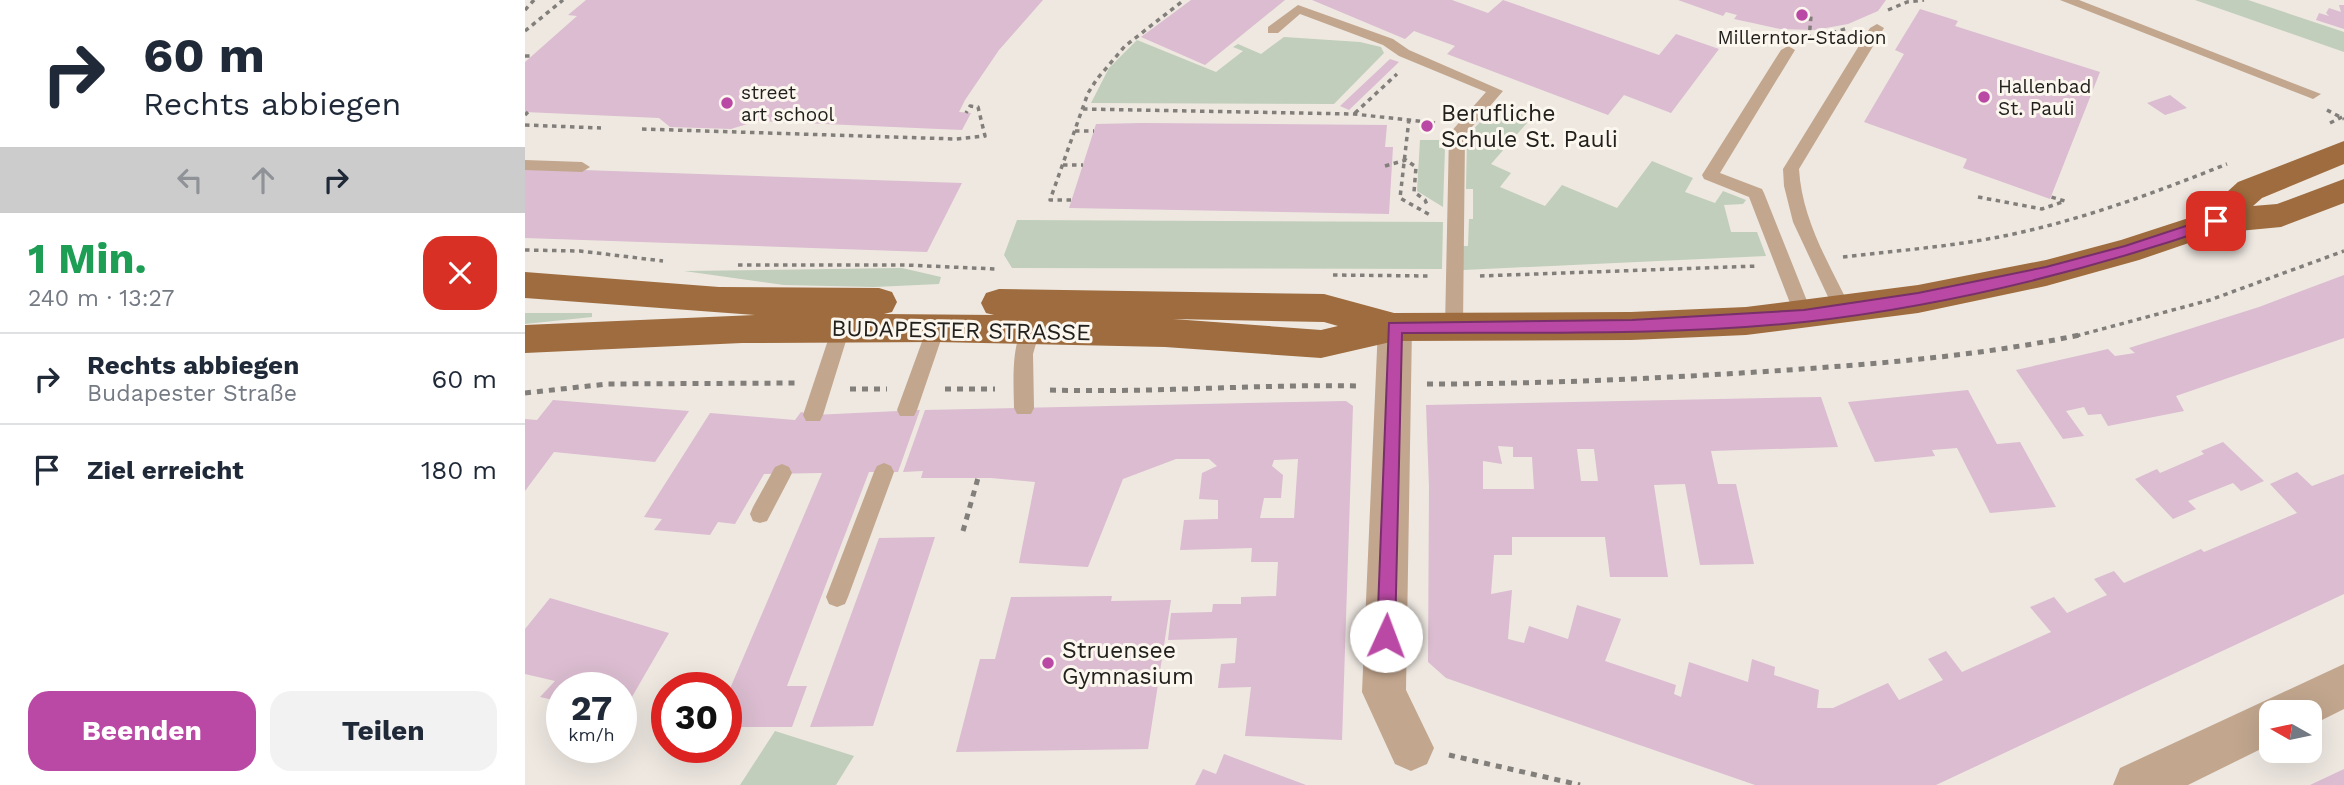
<!DOCTYPE html>
<html lang="de">
<meta charset="utf-8">
<style>
:root{--surface:#fff;--page:#f2f2f3;--text:#1f2937;--muted:#747a83;--line:#e0e1e3;--accent:#ba49a5}
body{margin:0;font-family:"Work Sans",sans-serif;background:var(--page);color:var(--text);height:100vh;display:flex;flex-direction:column;font-size:26px;white-space:nowrap}
*{box-sizing:border-box;margin:0}
p{font-size:23px;color:var(--muted)}
.icon{flex:none;width:38px;height:38px;fill:none;stroke:currentColor;stroke-width:2;stroke-linecap:round;stroke-linejoin:round}
.map{position:relative;flex:1;overflow:hidden}
.sheet{display:flex;flex-direction:column;background:var(--surface);width:525px}
.sheet>*{flex:none}
.top-card{background:#fff;color:var(--text);overflow:hidden}
.needle{width:46px;rotate:279deg}
.controls{position:absolute;left:1734px;top:700px;display:grid;gap:14px}
.controls a{display:grid;place-items:center;width:63px;height:63px;border-radius:14px;background:var(--surface);box-shadow:0 7px 28px #0002;font-size:35px}
.speed{position:absolute;left:21px;top:672px;display:flex;gap:14px;font-size:35px;font-weight:700;text-align:center}
.speed>*{display:grid;place-content:center;width:91px;height:91px;border-radius:50%;background:var(--surface);box-shadow:0 7px 28px #0002;line-height:1}
.speed small{font-size:18px;font-weight:400}
.speed .limit{border:10px solid #d22;background:#fff;color:#111}
.pin{position:absolute;display:grid;place-items:center;width:60px;height:60px;color:#fff;margin:-30px;border-radius:14px;box-shadow:0 4px 10px #0006}
.me{position:absolute;width:77px;margin:-38px;rotate:2deg;stroke-linejoin:round;filter:drop-shadow(0 0 5px #0008)}
.turn{display:flex;align-items:center;gap:24px;height:147px;padding:0 28px;font-size:32px}
.turn .icon{width:91px;height:91px;stroke-width:2.5}
.turn b{display:block;font-size:49px;line-height:60px}
.lanes{display:flex;align-items:center;height:66px;padding:0 28px;background:#0003;justify-content:center;gap:35px;direction:ltr}
.lanes .off{opacity:.35}
.round{display:grid;place-items:center;flex:none;width:74px;height:74px;border-radius:21px;background:var(--page)}
.overview{display:flex;align-items:center;justify-content:space-between;height:119px;padding:0 28px}
h1{font-size:42px;font-weight:700;line-height:52px;color:#1e9e55}
.cta{display:flex;gap:14px;margin-top:auto;padding:14px 28px}
.cta a{flex:1;height:80px;border-radius:21px;background:var(--accent);color:#fff;font-size:28px;font-weight:700;line-height:80px;text-align:center}
.cta a+a{background:var(--page);color:var(--text)}
ul{padding:0;list-style:none}
li{display:flex;align-items:center;gap:21px;height:91px;padding:0 28px;border-top:2px solid var(--line)}
li div{flex:1}
li b{display:block;font-size:26px}
li em{font-style:normal}
main{display:flex;flex:1;min-height:0}
.map>svg:first-child{display:block}
.green{fill:#c0cebb}
.building{fill:#dbbcd0;fill-rule:evenodd}
.lines{fill:none;stroke-linecap:round;stroke-linejoin:round}
.path-far1{stroke:#827e7a;stroke-width:3.5;stroke-dasharray:4.5 4.5;stroke-linecap:butt}
.path{stroke:#827e7a;stroke-width:5;stroke-dasharray:6 6;stroke-linecap:butt}
.lane{fill:#c2a68e;fill-rule:evenodd}
.street{fill:#c2a68e;fill-rule:evenodd}
.primary{fill:#9e6c3e;fill-rule:evenodd}
.route{fill:#ba49a5;stroke:#792f6b;stroke-width:2}
.poi-dot{fill:#ba49a5;stroke:#fbf6ee;stroke-width:2.5}
.labels{text-anchor:middle;stroke-width:6;stroke-linejoin:round;paint-order:stroke}
.far-poi-label{font-size:19px;fill:#22201d;stroke:#fbf6ee;text-anchor:start}
.poi-label{font-size:23px;fill:#22201d;stroke:#fbf6ee;text-anchor:start}
.street-label{font-size:23px;fill:#22201d;stroke:#fbf6ee}
</style>
<main>
<section class="sheet">
<div class="top-card">
<div class="turn"><svg class="icon" aria-label="right" viewBox="0 0 24 24"><path d="M7 20v-9h11M14 6l5 5-5 5"/></svg><div><b>60 m</b>Rechts abbiegen</div></div>
<div class="lanes"><svg class="icon off" aria-label="left" viewBox="0 0 24 24"><path d="M17 20v-9H6M10 6l-5 5 5 5"/></svg><svg class="icon off" aria-label="ahead" viewBox="0 0 24 24"><path d="M12 20V5M6 11l6-6 6 6"/></svg><svg class="icon" aria-label="right" viewBox="0 0 24 24"><path d="M7 20v-9h11M14 6l5 5-5 5"/></svg></div>
</div>
<div class="overview"><div><h1>1 Min.</h1><p>240 m · 13:27</p></div><a class="round" style="background:#d93025;color:#fff"><svg class="icon" aria-label="close" viewBox="0 0 24 24"><path d="M6 6l12 12M18 6L6 18"/></svg></a></div>
<ul>
<li><svg class="icon" aria-label="right" viewBox="0 0 24 24"><path d="M7 20v-9h11M14 6l5 5-5 5"/></svg><div><b>Rechts abbiegen</b><p>Budapester Straße</p></div><em>60 m</em></li>
<li><svg class="icon" aria-label="arrive" viewBox="0 0 24 24"><path d="M6 21V4h12l-3 4 3 4H6"/></svg><div><b>Ziel erreicht</b></div><em>180 m</em></li>
</ul>
<div class="cta"><a>Beenden</a><a>Teilen</a></div>
</section>
<div class="map">
<svg width="1819" height="785" viewBox="0 0 1819 785">
<rect width="100%" height="100%" fill="#eee8e1"/>
<path class="green" d="M 1670,0 L 1723,0 L 1819,32 L 1819,52 Z
M 759,37 L 835,42 L 856,47 L 859,53 L 809,104 L 566,103 L 584,68 L 612,40 L 691,72 L 718,51 L 708,47 L 713,44 L 736,54 Z
M 975,101 L 1009,115 L 966,164 L 986,173 L 975,187 L 1020,206 L 1037,185 L 1092,208 L 1127,161 L 1168,178 L 1160,192 L 1190,203 L 1198,191 L 1221,200 L 1218,204 L 1199,205 L 1206,232 L 1232,232 L 1241,256 L 938,270 L 938,246 L 943,246 L 944,219 L 948,219 L 948,189 L 941,189 L 942,136 Z
M 895,140 L 914,140 L 914,148 L 920,148 L 918,207 L 892,191 Z
M 492,220 L 918,222 L 917,269 L 487,268 L 479,255 Z
M 377,268 L 416,277 L 414,284 L 349,287 L 259,285 L 159,271 Z
M 0,313 L 67,313 L 67,317 L 0,324 Z
M 250,731 L 329,756 L 311,785 L 215,785 Z"/>
<path class="building" d="M 61,0 L 518,0 L 474,50 L 440,100 L 434,112 L 446,113 L 437,130 L 232,121 L 206,129 L 145,127 L 134,118 L 0,112 L 0,62 L 52,16 L 43,15 Z
M 666,0 L 760,0 L 680,65 L 616,37 Z
M 787,0 L 927,0 L 963,13 L 978,0 L 1134,55 L 1151,34 L 1194,49 L 1146,113 L 1099,95 L 1083,115 L 922,54 L 930,46 L 889,31 L 880,39 Z
M 1153,0 L 1361,0 L 1353,11 L 1323,24 L 1290,30 L 1255,29 L 1223,22 L 1209,19 L 1212,15 L 1201,12 L 1198,16 Z
M 1814,5 L 1819,5 L 1819,29 L 1791,20 L 1794,13 L 1804,16 L 1801,13 L 1804,8 L 1816,12 Z
M 1395,9 L 1433,21 L 1430,26 L 1575,72 L 1525,199 L 1438,168 L 1442,159 L 1339,122 L 1379,54 L 1370,50 Z
M 865,59 L 874,62 L 824,110 L 815,106 Z
M 1645,95 L 1662,108 L 1640,115 L 1622,103 Z
M 617,123 L 862,125 L 860,147 L 868,147 L 864,214 L 544,208 L 571,124 Z
M 0,168 L 437,183 L 402,252 L 0,238 Z
M 1819,275 L 1819,338 L 1651,396 L 1659,411 L 1583,426 L 1576,414 L 1563,415 L 1559,407 L 1541,411 L 1559,436 L 1538,439 L 1491,370 L 1583,349 L 1590,356 L 1610,353 L 1604,348 L 1734,307 Z
M 1443,390 L 1472,444 L 1495,442 L 1531,507 L 1465,513 L 1432,448 L 1407,450 L 1410,456 L 1350,462 L 1323,402 Z
M 1296,397 L 1313,447 L 1186,451 L 1193,484 L 1211,484 L 1229,564 L 1175,565 L 1160,484 L 1129,485 L 1143,577 L 1085,577 L 1080,537 L 987,537 L 987,555 L 969,555 L 966,594 L 987,590 L 983,639 L 999,643 L 1004,626 L 1043,639 L 1052,605 L 1096,619 L 1080,661 L 1151,685 L 1149,694 L 1156,697 L 1164,662 L 1223,682 L 1227,659 L 1250,667 L 1249,675 L 1294,690 L 1292,708 L 1308,708 L 1363,683 L 1374,700 L 1418,680 L 1403,659 L 1421,651 L 1437,672 L 1526,632 L 1505,607 L 1529,597 L 1542,613 L 1582,595 L 1569,579 L 1589,571 L 1599,583 L 1676,549 L 1679,552 L 1772,513 L 1745,484 L 1772,472 L 1787,486 L 1819,474 L 1819,594 L 1411,785 L 1230,785 L 921,678 L 903,662 L 904,487 L 901,405 ZM 973,446 L 988,447 L 988,457 L 1007,457 L 1009,489 L 958,489 L 958,461 L 977,464 ZM 1052,449 L 1069,449 L 1073,481 L 1056,481 Z
M 28,400 L 164,411 L 130,462 L 29,452 L 0,491 L 0,419 L 12,420 Z
M 821,401 L 828,406 L 817,740 L 720,736 L 726,687 L 693,688 L 696,664 L 710,663 L 712,638 L 643,640 L 646,613 L 687,612 L 688,604 L 716,604 L 716,597 L 751,596 L 753,562 L 726,562 L 727,548 L 655,550 L 659,520 L 693,519 L 693,500 L 674,499 L 677,473 L 692,466 L 684,459 L 651,459 L 598,479 L 563,567 L 494,563 L 510,482 L 466,478 L 396,478 L 398,471 L 378,472 L 400,410 ZM 773,459 L 769,518 L 735,518 L 739,498 L 756,498 L 758,475 L 747,466 L 749,460 Z
M 395,410 L 373,472 L 344,472 L 262,686 L 282,686 L 267,727 L 201,727 L 201,698 L 297,473 L 239,474 L 210,524 L 193,522 L 185,535 L 129,530 L 137,519 L 119,517 L 185,413 L 270,420 L 276,412 L 288,415 Z
M 1698,442 L 1739,481 L 1716,491 L 1708,483 L 1663,501 L 1671,509 L 1648,519 L 1610,479 L 1632,469 L 1635,473 L 1679,454 L 1676,451 Z
M 410,537 L 348,726 L 285,727 L 354,538 Z
M 587,596 L 586,601 L 646,600 L 623,749 L 431,752 L 455,659 L 470,659 L 486,597 Z
M 25,598 L 144,633 L 104,702 L 96,701 L 96,688 L 37,688 L 37,702 L 15,697 L 30,681 L 0,674 L 0,629 Z
M 699,754 L 781,785 L 670,785 L 678,769 L 691,774 Z
M 1819,769 L 1819,785 L 1785,785 Z"/>
<g class="lines">
<path class="path-far1" d="M 0,10 L 9,0
M 1363,10 L 1382,2 L 1399,0
M 0,31 L 38,0
M 1281,37 L 1292,38 L 1323,28
M 1284,39 L 1286,16
M 0,56 L 7,56
M 558,109 L 829,114 L 910,123
M 1802,110 L 1819,119
M 830,113 L 872,74
M 0,115 L 3,112
M 884,119 L 875,198 L 905,215
M 1805,123 L 1819,116
M 0,125 L 76,128
M 117,129 L 431,139 L 460,136 L 453,107 L 445,106 L 441,113
M 550,131 L 569,131
M 538,165 L 558,165
M 860,166 L 881,160 L 891,167 L 889,192 L 900,200 L 903,207
M 1453,197 L 1517,209 L 1540,201 L 1526,197
M 546,200 L 525,200 L 563,93 L 572,79 L 600,46 L 659,0
M 0,250 L 55,251 L 138,261
M 1318,257 C 1377,250 1435,246 1493,233 C 1565,217 1634,191 1702,164
M 213,265 L 381,265 L 470,269
M 808,275 L 904,276
M 955,276 L 1233,266
M 1551,336 L 1685,300 L 1819,251"/>
<path class="path" d="M 902,384 C 1023,384 1143,378 1263,370 C 1362,363 1462,355 1559,334
M 325,389 L 362,389
M 420,389 L 470,389
M 525,390 C 628,393 731,384 834,386
M 0,393 L 82,384 L 271,383
M 438,531 L 453,478
M 924,755 L 1055,785"/>
<path class="lane" d="M 1535,0 L 1554,0 L 1796,94 L 1788,99 L 1783,97 Z
M 773,5 L 868,39 L 884,50 L 978,91 L 940,135 L 938,327 L 935,332 L 929,334 L 920,327 L 924,134 L 961,92 L 874,56 L 858,45 L 775,14 L 753,33 L 743,33 L 743,27 Z
M 1352,24 L 1359,28 L 1274,169 C 1277,221 1305,265 1327,311 L 1318,318 L 1312,316 L 1268,222 L 1259,186 L 1258,169 L 1345,28 Z
M 1263,46 L 1270,50 L 1195,173 L 1237,189 L 1239,193 L 1288,316 L 1279,323 L 1270,316 L 1224,197 L 1179,179 L 1177,175 L 1256,50 Z
M 0,160 L 57,162 L 65,167 L 57,172 L 0,170 Z
M 316,321 L 325,328 L 298,415 L 295,421 L 281,421 L 278,415 L 307,328 Z
M 411,321 L 420,328 L 392,410 L 389,416 L 375,416 L 372,410 L 402,328 Z
M 506,323 L 515,330 L 508,354 L 509,408 L 506,414 L 492,414 L 489,408 C 489,389 484,330 506,323 Z
M 359,463 L 366,466 L 369,472 L 323,597 L 320,604 L 312,607 L 304,604 L 301,597 L 349,472 L 352,466 Z
M 257,464 L 264,467 L 267,473 L 264,479 L 242,521 L 235,523 L 228,521 L 225,514 L 228,507 L 250,467 Z"/>
<path class="street" d="M 870,314 L 882,317 L 887,327 L 881,690 L 909,748 L 902,764 L 886,771 L 870,764 L 837,692 L 853,327 L 858,317 Z
M 1819,664 L 1819,709 L 1785,726 L 1785,712 L 1746,712 L 1746,744 L 1663,785 L 1588,785 L 1595,768 Z"/>
<path class="primary" d="M 1819,141 L 1819,164 L 1737,198 L 1728,206 L 1752,204 L 1819,179 L 1819,203 L 1756,227 L 1693,233 L 1614,260 L 1521,286 L 1393,313 L 1221,335 L 1106,340 L 870,341 L 796,358 L 640,347 L 411,342 L 217,343 L 0,353 L 0,325 L 230,315 L 0,298 L 0,272 L 194,287 L 354,288 L 367,292 L 372,302 L 367,312 L 359,314 L 469,315 L 461,313 L 456,303 L 461,293 L 474,289 L 799,294 L 869,313 L 1106,312 L 1221,307 L 1393,285 L 1521,260 L 1596,240 L 1679,213 L 1713,182 ZM 648,319 L 799,322 L 813,326 L 796,330 Z"/>
</g>
<path class="route" d="M 1691,216 L 1698,221 L 1696,225 C 1561,271 1421,306 1279,322 C 1146,336 1011,332 877,333 L 870,636 L 868,642 L 861,645 L 854,642 L 852,636 L 864,323 L 1107,320 L 1279,310 L 1393,293 L 1521,267 L 1600,246 Z"/>
<g class="poi-dot">
<circle cx="1277" cy="15" r="7"/>
<circle cx="1459" cy="97" r="7"/>
<circle cx="202" cy="103" r="7"/>
<circle cx="902" cy="126" r="7"/>
<circle cx="523" cy="663" r="7"/>
</g>
<g class="labels">
<g class="far-poi-label">
<text x="1277" y="44" text-anchor="middle">Millerntor-Stadion</text>
<text x="1473" y="93">Hallenbad<tspan x="1473" dy="22">St. Pauli</tspan></text>
<text x="216" y="99">street<tspan x="216" dy="22">art school</tspan></text>
</g>
<g class="poi-label">
<text x="916" y="121">Berufliche<tspan x="916" dy="26">Schule St. Pauli</tspan></text>
<text x="537" y="658">Struensee<tspan x="537" dy="26">Gymnasium</tspan></text>
</g>
<g class="street-label">
<text transform="translate(436 330) rotate(1)" y="8">BUDAPESTER STRASSE</text>
</g>
</g>
</svg>
<div class="controls">
<a><svg class="needle" viewBox="-14 -14 28 28"><path d="M0-13l5 13h-10z" fill="#e53935"/><path d="M0 13l5-13h-10z" fill="#747a83"/></svg></a>
</div>
<div class="speed"><div>27<small>km/h</small></div><div class="limit">30</div></div>
<div class="pin" style="left:1691px;top:221px;background:#d93025"><svg class="icon" aria-label="arrive" viewBox="0 0 24 24"><path d="M6 21V4h12l-3 4 3 4H6"/></svg></div>
<svg class="me" style="left:861px;top:636px" viewBox="-20 -20 40 40"><circle r="19" fill="#fff"/><path d="M0-13L10 11 0 6-10 11z" fill="#ba49a5"/></svg>
</div>
</main>
